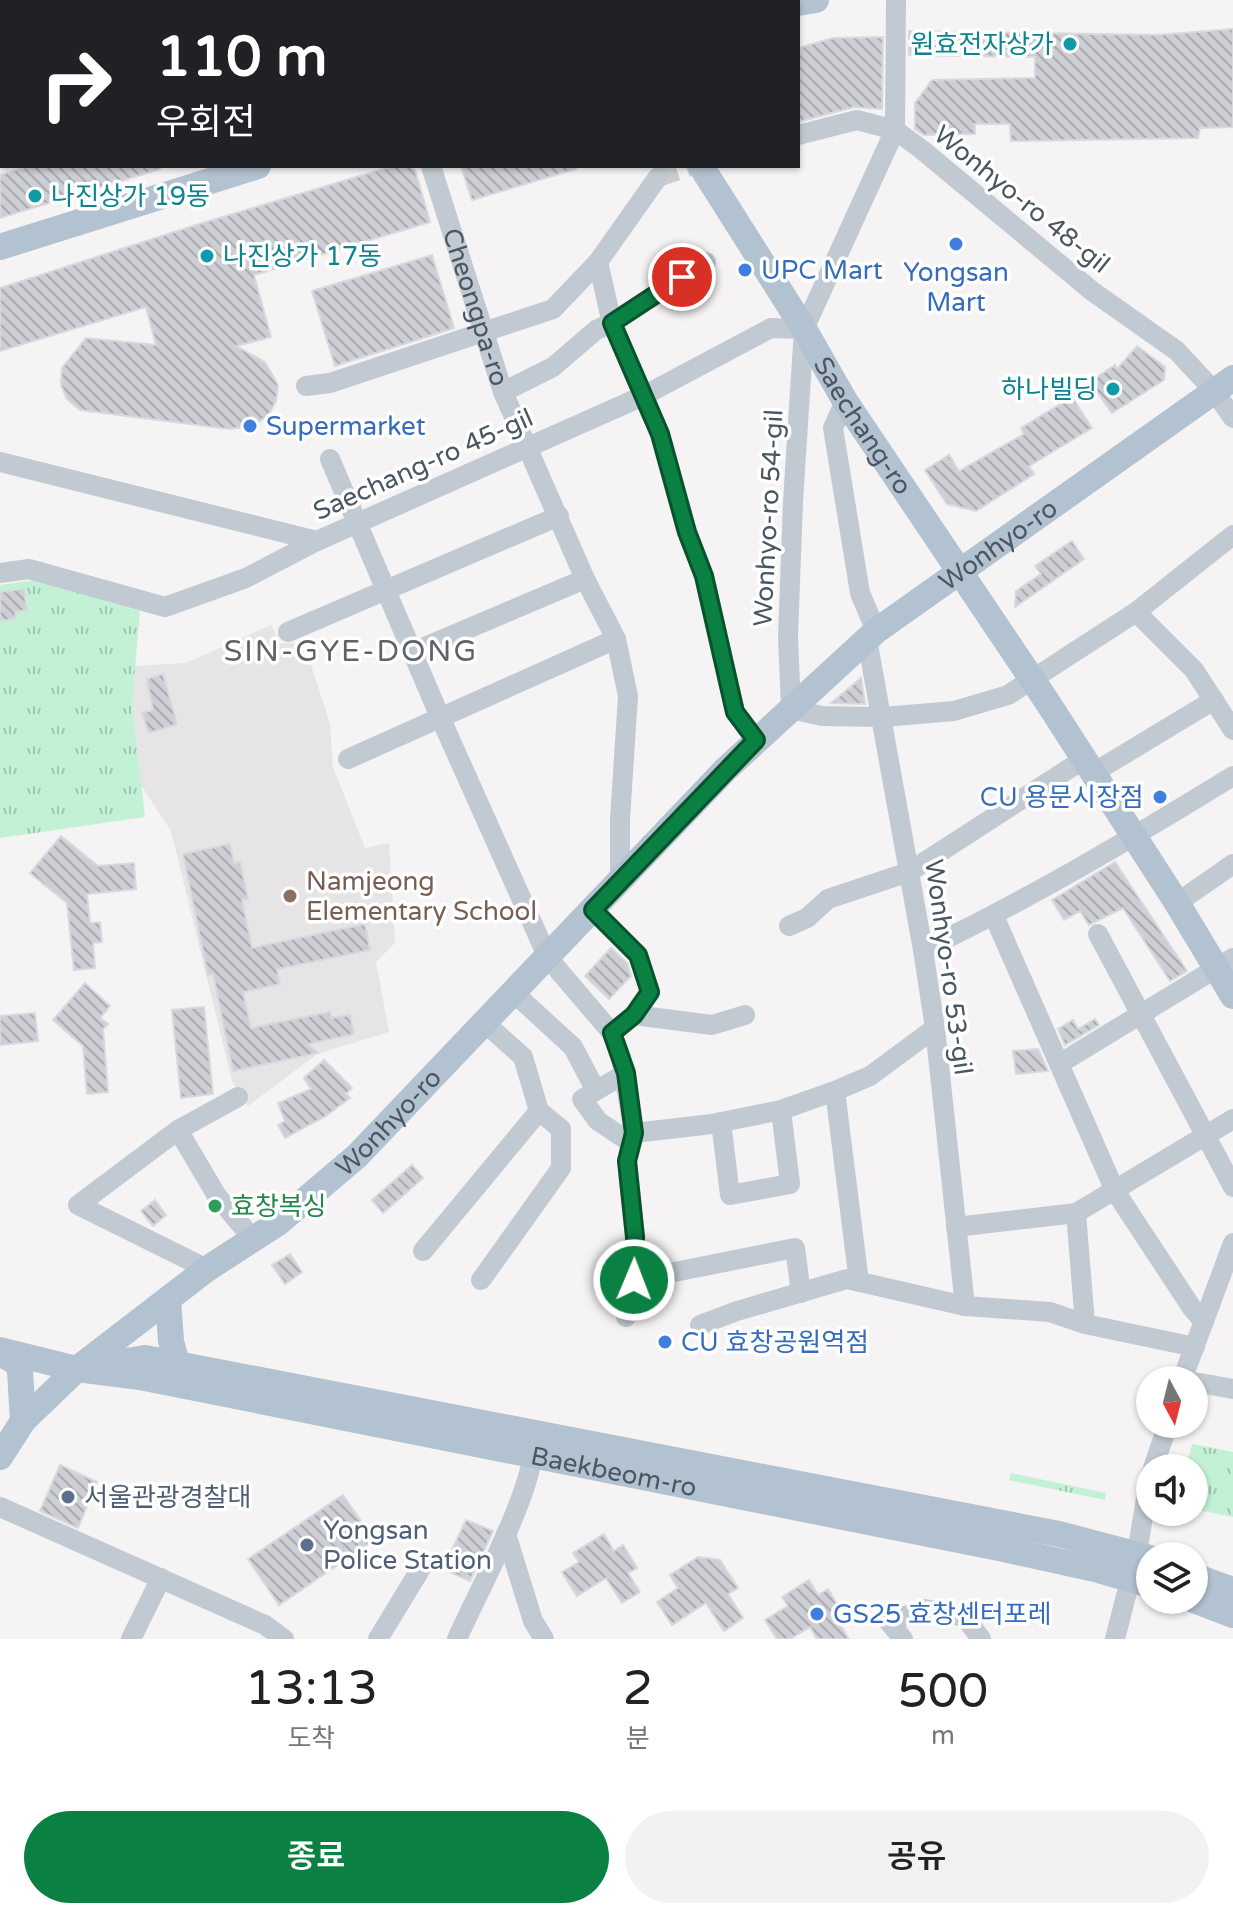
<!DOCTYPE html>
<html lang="ko">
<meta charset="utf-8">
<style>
:root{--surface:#fff;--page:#f2f2f2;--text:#222;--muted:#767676;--accent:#0b8043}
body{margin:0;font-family:"Varela Round","Noto Sans KR",sans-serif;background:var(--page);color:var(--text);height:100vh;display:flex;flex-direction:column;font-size:30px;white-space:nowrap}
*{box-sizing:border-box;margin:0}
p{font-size:26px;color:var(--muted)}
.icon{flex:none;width:44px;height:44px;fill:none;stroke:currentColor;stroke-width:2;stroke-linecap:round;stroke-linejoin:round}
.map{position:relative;height:1639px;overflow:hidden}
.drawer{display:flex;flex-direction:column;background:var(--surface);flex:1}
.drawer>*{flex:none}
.hud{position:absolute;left:0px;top:0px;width:800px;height:168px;box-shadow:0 2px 6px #0004;background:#202124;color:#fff;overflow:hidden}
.needle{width:52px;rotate:173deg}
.buttons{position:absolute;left:1136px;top:1366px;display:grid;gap:16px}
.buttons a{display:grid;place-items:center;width:72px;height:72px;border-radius:50%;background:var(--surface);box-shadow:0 2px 6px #0004;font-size:40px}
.pin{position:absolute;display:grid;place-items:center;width:68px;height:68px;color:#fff;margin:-34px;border:4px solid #fff;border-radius:50%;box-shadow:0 2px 8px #0007}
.me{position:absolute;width:88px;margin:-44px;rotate:1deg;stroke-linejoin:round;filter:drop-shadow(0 0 6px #0008)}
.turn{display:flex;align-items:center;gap:28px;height:168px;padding:0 24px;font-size:36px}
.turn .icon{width:104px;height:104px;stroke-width:2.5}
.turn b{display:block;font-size:56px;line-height:68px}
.eta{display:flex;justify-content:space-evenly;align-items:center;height:136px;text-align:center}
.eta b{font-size:48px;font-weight:600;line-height:56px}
.cta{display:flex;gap:16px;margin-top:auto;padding:16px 24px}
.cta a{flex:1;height:92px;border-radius:48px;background:var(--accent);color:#fff;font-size:32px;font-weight:600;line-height:92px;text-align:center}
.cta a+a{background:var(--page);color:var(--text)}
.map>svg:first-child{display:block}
.education{fill:#e6e4e5}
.grass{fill:url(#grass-tufts)}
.building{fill:url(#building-back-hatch);stroke:#d7d9de;stroke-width:2}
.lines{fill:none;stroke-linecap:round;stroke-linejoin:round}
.minor-tunnel{stroke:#caccce;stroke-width:20;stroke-dasharray:20 10;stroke-linecap:butt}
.minor{stroke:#c1cad2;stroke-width:20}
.major{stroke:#b3c2d1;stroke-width:26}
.route-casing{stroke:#07532c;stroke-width:20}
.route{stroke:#0b8043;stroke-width:14}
.culture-dot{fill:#0f9aa8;stroke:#fff;stroke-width:3}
.shop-dot{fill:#3f7fe0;stroke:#fff;stroke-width:3}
.education-dot{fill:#8d6e63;stroke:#fff;stroke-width:3}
.leisure-dot{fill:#2e9e5b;stroke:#fff;stroke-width:3}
.service-dot{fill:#5c6f8a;stroke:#fff;stroke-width:3}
.labels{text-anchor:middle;stroke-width:7;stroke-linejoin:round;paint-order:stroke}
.culture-label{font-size:26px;fill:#0d838f;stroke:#fff;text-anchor:end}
.street-label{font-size:26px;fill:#4a5661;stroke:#fff}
.shop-label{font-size:26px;fill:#366cbe;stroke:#fff;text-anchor:start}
.education-label{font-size:26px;fill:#785e54;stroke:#fff;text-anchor:start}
.leisure-label{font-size:26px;fill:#27864d;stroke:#fff;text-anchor:start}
.service-label{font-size:26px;fill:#4e5e75;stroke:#fff;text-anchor:start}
.quarter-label{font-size:30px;letter-spacing:2px;fill:#5f6368;stroke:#fff}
</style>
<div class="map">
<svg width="1233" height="1639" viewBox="0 0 1233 1639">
<defs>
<pattern id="grass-tufts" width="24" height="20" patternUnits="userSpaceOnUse" patternTransform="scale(2)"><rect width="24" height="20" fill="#c3f1d5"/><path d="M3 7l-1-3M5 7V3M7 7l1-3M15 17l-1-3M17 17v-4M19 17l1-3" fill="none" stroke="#a0c6b0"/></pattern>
<pattern id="building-back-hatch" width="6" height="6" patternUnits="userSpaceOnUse" patternTransform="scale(2)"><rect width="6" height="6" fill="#cdcfd5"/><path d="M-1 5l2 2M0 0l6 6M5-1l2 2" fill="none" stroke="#a8abb0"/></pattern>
</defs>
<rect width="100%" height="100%" fill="#f5f3f3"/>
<path class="education" d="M 271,625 L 280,643 L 304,643 L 330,724 L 333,767 L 365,848 L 389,843 L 395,943 L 376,962 L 389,1032 L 317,1054 L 248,1106 L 232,1081 L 171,831 L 141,785 L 132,704 L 135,666 L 186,663 Z"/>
<path class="grass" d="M 34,580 L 140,611 L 132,704 L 145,817 L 0,838 L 0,585 Z
M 1192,1444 L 1233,1452 L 1233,1517 L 1194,1509 L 1194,1468 L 1186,1468 Z
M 1011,1473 L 1106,1493 L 1105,1500 L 1009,1480 Z"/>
<path class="building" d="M 1233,29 L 1233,127 L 1200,128 L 1198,138 L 1011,141 L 1010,124 L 975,124 L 975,134 L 924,135 L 915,129 L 915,103 L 932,80 L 1035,78 L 1035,57 L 909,55 L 909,31 L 1157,35 Z
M 883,37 L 882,109 L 854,107 L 798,122 L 798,48 L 833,38 Z
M 29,166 L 159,166 L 160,169 L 0,218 L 0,175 Z
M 393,166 L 408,166 L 415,170 L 430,222 L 254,275 L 271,337 L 236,346 L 265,362 L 278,385 L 276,401 L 269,414 L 254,426 L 229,429 L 80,410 L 67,399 L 61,385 L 62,368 L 86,338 L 156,345 L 146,307 L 0,351 L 0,288 L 196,225 Z
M 461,166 L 575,166 L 576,169 L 472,200 Z
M 432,255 L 454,328 L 335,366 L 312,291 Z
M 1137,346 L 1165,367 L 1164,380 L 1112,413 L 1090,382 L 1115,365 L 1117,369 Z
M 1072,397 L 1092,428 L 1029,466 L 1034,474 L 976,511 L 947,504 L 925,470 L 949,455 L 959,471 L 1024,434 L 1021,428 Z
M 1072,541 L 1084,559 L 1015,607 L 1016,591 L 1041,574 L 1035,566 Z
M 24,589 L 27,610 L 15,612 L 16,619 L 0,621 L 0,592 Z
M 163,674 L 177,724 L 149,733 L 142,713 L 153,710 L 147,679 Z
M 861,678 L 865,704 L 831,703 Z
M 61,836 L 98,866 L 134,863 L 136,889 L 87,894 L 90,923 L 100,922 L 102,942 L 93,943 L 95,968 L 74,970 L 67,903 L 30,873 Z
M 230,844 L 234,863 L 240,862 L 248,899 L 242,900 L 252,948 L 365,924 L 370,950 L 277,969 L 280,984 L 243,992 L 251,1028 L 330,1012 L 331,1018 L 350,1015 L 354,1034 L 308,1044 L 318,1053 L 233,1071 L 213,974 L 208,975 L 183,854 Z
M 1115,862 L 1187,971 L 1170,981 L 1123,908 L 1089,925 L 1080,911 L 1064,920 L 1052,900 Z
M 611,948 L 627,963 L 631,976 L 609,999 L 585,976 Z
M 85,983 L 110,1006 L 100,1018 L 108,1024 L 103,1029 L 108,1092 L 87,1094 L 83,1046 L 53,1020 Z
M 204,1007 L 213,1094 L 181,1098 L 172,1010 Z
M 35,1013 L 38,1041 L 0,1045 L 0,1016 Z
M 1095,1019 L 1099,1025 L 1065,1045 L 1058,1029 L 1073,1020 L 1078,1029 Z
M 1038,1049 L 1048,1071 L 1016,1074 L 1013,1051 Z
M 324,1060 L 352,1088 L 346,1094 L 350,1098 L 326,1116 L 285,1138 L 278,1125 L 285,1121 L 278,1103 L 311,1089 L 304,1078 Z
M 412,1165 L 423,1178 L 383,1213 L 372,1200 Z
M 155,1200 L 166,1215 L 153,1226 L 141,1211 Z
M 290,1254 L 302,1272 L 285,1284 L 272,1265 Z
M 60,1465 L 97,1482 L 78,1528 L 40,1511 Z
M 343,1495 L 374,1540 L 279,1605 L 248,1559 Z
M 466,1520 L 493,1531 L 470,1581 L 443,1569 Z
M 604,1534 L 614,1551 L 623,1545 L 637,1568 L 628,1573 L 640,1592 L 622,1603 L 606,1578 L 577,1596 L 562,1572 L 579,1562 L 573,1553 Z
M 698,1557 L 720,1560 L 738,1588 L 728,1594 L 743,1618 L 724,1631 L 706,1603 L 672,1625 L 657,1602 L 678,1588 L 670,1575 Z
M 809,1580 L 818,1595 L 828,1589 L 843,1614 L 836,1618 L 849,1639 L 817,1639 L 810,1627 L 790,1639 L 777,1639 L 765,1620 L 788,1606 L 782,1597 Z"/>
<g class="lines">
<path class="minor-tunnel" d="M 658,177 L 690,166"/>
<g class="minor">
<path d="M 382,0 L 382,2"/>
<path d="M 896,0 L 895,130 L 804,329 L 793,502 L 788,637 L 791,709 L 822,716 L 883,717 L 954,711 L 1008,695 L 1136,612 L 1233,535"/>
<path d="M 798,135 L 857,120 L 895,130 L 921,149 L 1092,291 L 1177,351 L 1214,391 L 1233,418"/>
<path id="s1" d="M 431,166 L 503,392 L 585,579 L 616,639 L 628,696 L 620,819 L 620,882"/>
<path d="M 598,262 L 612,323 L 660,434 L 687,532 L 704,576 L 735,712 L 756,740"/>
<path d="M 306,386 L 330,383 L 553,309 L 598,262 L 658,177"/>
<path d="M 503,392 L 553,367 L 596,330 L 612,323 L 706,262"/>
<path d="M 845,401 L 833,428 L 860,593 L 876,631"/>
<path d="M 330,459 L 440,717 L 548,958 L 612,1033 L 621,1057 L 634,1133 L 627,1161 L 635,1237 L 634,1280 L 626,1317"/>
<path d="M 0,462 L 317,541 L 643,396 L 771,328 L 804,329"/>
<path d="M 0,573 L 29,569 L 165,607 L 246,578 L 317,541"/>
<path d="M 1136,612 L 1194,670 L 1233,730"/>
<path d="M 288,632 L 559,516"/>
<path d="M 867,639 L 923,950 L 935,1028 L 965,1306"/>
<path d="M 413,652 L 585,579"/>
<path d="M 348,759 L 616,639"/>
<path d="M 1093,773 L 1214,700"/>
<path d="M 1177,903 L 1233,864"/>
<path d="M 593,910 L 638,955 L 650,992 L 634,1015 L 612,1033"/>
<path d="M 994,916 L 1115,1191 L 1192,1308 L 1204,1322"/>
<path d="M 789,926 L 807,918 L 828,899 L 909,872 L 1084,759"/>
<path d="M 1098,934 L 1233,1187"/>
<path d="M 923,950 C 1030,899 1132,838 1233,776"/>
<path d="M 514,993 L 573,1047 L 595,1089"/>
<path d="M 634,1015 L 712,1025 L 745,1015"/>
<path d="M 485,1023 L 523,1057 L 539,1111"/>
<path d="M 1059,1064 L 1233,958"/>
<path d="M 626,1073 L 582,1099 L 598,1121 L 631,1143"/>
<path d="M 835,1091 L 859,1282"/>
<path d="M 721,1122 L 730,1195 L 790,1184 L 781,1110"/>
<path d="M 178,1130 L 217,1196 L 253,1239"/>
<path d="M 634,1133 L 712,1124 L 781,1110 L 835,1091 L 870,1076 L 935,1028"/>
<path d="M 1076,1213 L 1085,1324"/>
<path d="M 956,1227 L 1076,1213 L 1233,1119"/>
<path d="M 423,1251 L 539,1111 L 561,1129 L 561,1168 L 481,1280"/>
<path d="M 207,1269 L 78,1205 L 178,1130 L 238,1097"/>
<path d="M 634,1280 L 795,1248 L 801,1293"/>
<path d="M 700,1325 L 737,1311 L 847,1279 L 965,1306 L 1050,1312 L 1085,1324 L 1195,1347"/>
<path d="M 1182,1380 L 1233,1243"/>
<path d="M 1194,1382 L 1233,1389"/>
<path d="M 1153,1468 L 1168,1424"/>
<path d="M 0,1507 L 265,1625 L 284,1639"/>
<path d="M 506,1534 L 533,1621 L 544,1639"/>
<path d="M 131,1639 L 161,1578"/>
<path d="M 378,1639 L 423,1565"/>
<path d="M 457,1639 C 476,1596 537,1484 533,1443"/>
<path d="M 903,1639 L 889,1622 L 925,1609 L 965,1617 L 981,1639"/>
<path d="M 1115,1639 L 1137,1553 L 1150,1475"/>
</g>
<g class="major">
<path d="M 576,0 L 578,2"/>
<path d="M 798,3 L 816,0"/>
<path id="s2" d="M 701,166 L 804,329 L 845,401 L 1048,703 L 1177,903 L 1233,996"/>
<path d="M 0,247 L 258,166"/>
<path d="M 168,1300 L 171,1341 L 177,1364"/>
<path id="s3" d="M 0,1350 L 77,1369 L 140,1377 L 994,1547 L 1095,1569 L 1150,1585"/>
<path d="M 0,1353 L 17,1363 L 20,1371 L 23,1421"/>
<path d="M 108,1364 L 145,1358 L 177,1364 L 1059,1534 L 1150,1558"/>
<path id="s4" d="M 0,1457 L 23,1421 L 77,1369 L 207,1269 L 278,1223 L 357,1156 L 726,769 L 876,631 L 1233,378"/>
<path d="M 1194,1576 L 1233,1590"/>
<path d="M 1194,1600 L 1233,1615"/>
</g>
</g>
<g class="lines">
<g class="route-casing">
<path id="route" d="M 634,1280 L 635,1237 L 627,1161 L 634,1133 L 626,1073 L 612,1033 L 634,1015 L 650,992 L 638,955 L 593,910 L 756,740 L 735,712 L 704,576 L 687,532 L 660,434 L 612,323 L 682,277"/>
</g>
<use href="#route" class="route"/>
</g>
<g class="culture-dot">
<circle cx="1070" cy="44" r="8"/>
<circle cx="35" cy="196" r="8"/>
<circle cx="207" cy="256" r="8"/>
<circle cx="1113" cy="389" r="8"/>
</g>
<g class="shop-dot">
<circle cx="956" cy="244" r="8"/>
<circle cx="745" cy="270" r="8"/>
<circle cx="250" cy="426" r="8"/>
<circle cx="1160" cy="797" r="8"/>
<circle cx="665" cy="1342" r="8"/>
<circle cx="817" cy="1614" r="8"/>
</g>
<circle class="education-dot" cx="290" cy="896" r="8"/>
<circle class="leisure-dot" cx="215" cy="1206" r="8"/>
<g class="service-dot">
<circle cx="68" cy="1497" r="8"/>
<circle cx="307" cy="1545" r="8"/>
</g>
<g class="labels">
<g class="culture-label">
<text x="1054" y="53">원효전자상가</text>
<text x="51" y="205" text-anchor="start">나진상가 19동</text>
<text x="223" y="265" text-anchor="start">나진상가 17동</text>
<text x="1097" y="398">하나빌딩</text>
</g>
<g class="street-label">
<text transform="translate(1022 199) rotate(39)" y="9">Wonhyo-ro 48-gil</text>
<text dy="9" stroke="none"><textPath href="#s1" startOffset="148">Cheongpa-ro</textPath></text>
<text dy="9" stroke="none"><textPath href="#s2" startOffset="306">Saechang-ro</textPath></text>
<text transform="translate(423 464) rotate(-24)" y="9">Saechang-ro 45-gil</text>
<text transform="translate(768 518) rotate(-87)" y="9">Wonhyo-ro 54-gil</text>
<text dy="9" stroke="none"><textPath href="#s4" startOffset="1358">Wonhyo-ro</textPath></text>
<text transform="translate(949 967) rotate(82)" y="9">Wonhyo-ro 53-gil</text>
<text dy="9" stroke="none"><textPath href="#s4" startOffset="516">Wonhyo-ro</textPath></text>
<text dy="9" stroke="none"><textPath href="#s3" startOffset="626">Baekbeom-ro</textPath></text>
</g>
<g class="shop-label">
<text x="761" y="279">UPC Mart</text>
<text x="956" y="281" text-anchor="middle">Yongsan<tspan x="956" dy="30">Mart</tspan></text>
<text x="266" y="435">Supermarket</text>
<text x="1144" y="806" text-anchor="end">CU 용문시장점</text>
<text x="681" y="1351">CU 효창공원역점</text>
<text x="833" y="1623">GS25 효창센터포레</text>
</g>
<g class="education-label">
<text x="306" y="890">Namjeong<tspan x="306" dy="30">Elementary School</tspan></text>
</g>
<g class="leisure-label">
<text x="231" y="1215">효창복싱</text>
</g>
<g class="service-label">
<text x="84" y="1506">서울관광경찰대</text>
<text x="323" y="1539">Yongsan<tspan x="323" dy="30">Police Station</tspan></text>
</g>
<g class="quarter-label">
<text x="351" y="661">SIN-GYE-DONG</text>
</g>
</g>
</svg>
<div class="buttons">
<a><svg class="needle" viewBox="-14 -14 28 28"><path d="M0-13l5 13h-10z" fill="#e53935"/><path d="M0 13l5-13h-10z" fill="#767676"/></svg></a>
<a><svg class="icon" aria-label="sound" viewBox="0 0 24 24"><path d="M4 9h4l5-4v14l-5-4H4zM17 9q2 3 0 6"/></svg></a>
<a><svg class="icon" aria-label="layers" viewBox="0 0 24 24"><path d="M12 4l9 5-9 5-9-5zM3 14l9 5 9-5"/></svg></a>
</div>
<div class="pin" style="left:682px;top:277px;background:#d93025"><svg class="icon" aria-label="arrive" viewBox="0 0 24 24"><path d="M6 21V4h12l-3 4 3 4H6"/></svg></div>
<svg class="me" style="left:634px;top:1280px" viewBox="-20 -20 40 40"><circle r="17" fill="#0b8043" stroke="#fff" stroke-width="3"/><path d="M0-11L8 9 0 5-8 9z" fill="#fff"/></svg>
<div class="hud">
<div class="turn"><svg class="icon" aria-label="right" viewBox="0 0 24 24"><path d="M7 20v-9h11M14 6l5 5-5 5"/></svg><div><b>110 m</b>우회전</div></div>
</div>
</div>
<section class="drawer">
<div class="eta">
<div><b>13:13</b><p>도착</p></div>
<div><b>2</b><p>분</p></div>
<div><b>500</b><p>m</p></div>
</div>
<div class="cta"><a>종료</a><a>공유</a></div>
</section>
